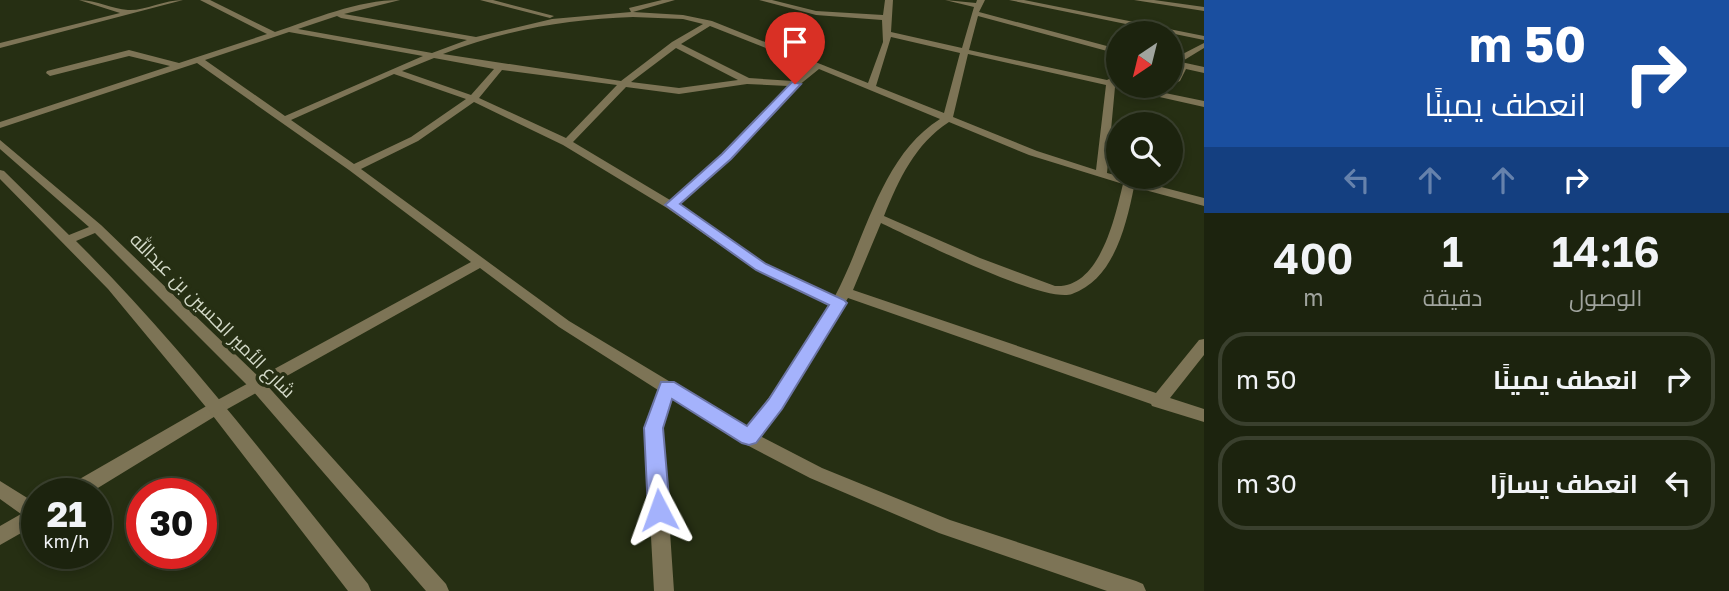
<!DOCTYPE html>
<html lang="ar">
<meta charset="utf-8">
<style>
:root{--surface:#1c230e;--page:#252b17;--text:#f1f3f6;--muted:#a0a49e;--line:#3a402e}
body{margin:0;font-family:"Golos Text",Cairo,sans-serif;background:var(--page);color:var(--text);direction:rtl;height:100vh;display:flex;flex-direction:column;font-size:26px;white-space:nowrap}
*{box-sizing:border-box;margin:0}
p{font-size:23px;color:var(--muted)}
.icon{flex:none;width:38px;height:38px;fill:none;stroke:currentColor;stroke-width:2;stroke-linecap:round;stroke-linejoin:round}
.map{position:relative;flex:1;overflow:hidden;direction:ltr}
.sheet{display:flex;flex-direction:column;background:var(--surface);width:525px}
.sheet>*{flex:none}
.top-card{background:#1a4fa0;color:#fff;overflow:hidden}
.needle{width:46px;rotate:215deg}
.fabs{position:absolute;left:1106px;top:21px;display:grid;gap:14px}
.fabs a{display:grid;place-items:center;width:77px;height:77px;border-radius:50%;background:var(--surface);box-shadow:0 4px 10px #0003,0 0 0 2px var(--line);font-size:35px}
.speed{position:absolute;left:21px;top:478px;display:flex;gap:14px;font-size:35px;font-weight:700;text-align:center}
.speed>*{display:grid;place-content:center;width:91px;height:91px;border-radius:50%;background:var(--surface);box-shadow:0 4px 10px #0003,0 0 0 2px var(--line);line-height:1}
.speed small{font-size:18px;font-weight:400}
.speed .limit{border:10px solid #d22;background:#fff;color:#111}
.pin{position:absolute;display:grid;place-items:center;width:60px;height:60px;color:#fff;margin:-72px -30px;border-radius:50% 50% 50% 0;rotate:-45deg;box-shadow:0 0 7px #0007}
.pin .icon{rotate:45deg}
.me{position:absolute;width:77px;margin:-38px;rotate:356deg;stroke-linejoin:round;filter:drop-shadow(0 0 5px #0008)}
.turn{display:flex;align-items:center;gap:24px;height:147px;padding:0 28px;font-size:32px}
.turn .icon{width:91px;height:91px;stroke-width:2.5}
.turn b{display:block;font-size:49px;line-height:60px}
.lanes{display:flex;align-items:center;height:66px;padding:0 28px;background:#0003;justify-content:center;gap:35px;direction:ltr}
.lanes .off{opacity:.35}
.eta{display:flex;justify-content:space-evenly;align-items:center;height:119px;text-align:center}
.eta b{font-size:42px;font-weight:600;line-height:49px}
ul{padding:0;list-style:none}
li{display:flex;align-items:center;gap:21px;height:94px;margin:0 14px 10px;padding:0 14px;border:4px solid var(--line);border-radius:28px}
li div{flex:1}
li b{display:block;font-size:26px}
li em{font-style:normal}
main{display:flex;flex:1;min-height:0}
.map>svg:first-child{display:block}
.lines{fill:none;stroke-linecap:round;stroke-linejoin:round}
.minor{fill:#7d7456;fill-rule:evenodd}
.tertiary{fill:#7d7456;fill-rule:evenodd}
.route{fill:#a4b2fc;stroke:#6b74a4;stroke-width:2}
.labels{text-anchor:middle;stroke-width:7;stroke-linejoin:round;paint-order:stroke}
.street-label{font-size:19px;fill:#d3d9c8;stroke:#262f13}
</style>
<main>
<section class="sheet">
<div class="top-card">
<div class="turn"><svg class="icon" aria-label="right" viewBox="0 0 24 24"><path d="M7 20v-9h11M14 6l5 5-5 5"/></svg><div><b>50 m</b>انعطف يمينًا</div></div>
<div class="lanes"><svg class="icon off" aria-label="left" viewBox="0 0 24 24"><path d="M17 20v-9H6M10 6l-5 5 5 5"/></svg><svg class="icon off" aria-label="ahead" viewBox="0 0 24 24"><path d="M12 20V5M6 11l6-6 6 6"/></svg><svg class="icon off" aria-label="ahead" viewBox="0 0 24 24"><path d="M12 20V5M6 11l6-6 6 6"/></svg><svg class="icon" aria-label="right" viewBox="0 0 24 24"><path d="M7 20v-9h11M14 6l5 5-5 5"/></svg></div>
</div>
<div class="eta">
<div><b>14:16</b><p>الوصول</p></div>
<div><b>1</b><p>دقيقة</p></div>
<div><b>400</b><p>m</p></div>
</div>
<ul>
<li><svg class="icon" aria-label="right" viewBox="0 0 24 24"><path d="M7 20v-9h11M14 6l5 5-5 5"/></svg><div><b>انعطف يمينًا</b></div><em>50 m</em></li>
<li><svg class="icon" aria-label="left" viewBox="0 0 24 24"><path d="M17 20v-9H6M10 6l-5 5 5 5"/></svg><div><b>انعطف يسارًا</b></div><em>30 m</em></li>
</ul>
</section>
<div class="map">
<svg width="1204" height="591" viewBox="0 0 1204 591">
<rect width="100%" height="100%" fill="#262f13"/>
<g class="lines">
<path class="minor" d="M 79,0 C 97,0 112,9 128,10 C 144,11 164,0 183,0 L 0,48 L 0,43 L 120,13 Z
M 200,0 L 210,0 L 275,32 C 314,19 357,0 400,0 L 344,14 L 476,37 L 552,19 L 631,12 L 629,8 L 662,0 L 675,0 L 633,12 L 683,15 L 712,21 L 868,83 L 883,42 L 882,20 L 816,15 L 759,0 L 772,0 L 816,11 L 883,15 L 885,0 L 893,0 L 891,32 L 962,48 L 974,7 L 945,0 L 976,3 L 977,0 L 985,0 L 979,12 L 1118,49 L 1118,54 L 978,16 L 969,50 L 1107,80 L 1111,78 L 1118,82 L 1118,86 L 1131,86 L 1204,101 L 1204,107 L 1115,87 L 1107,173 L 1204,198 L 1204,206 L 1134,187 C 1126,226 1114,279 1072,294 C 1044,304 913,238 881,223 L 853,290 L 1156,393 L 1199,340 L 1204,339 L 1204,355 L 1170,398 L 1204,409 L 1204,422 L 1152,406 L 1151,404 L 848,298 L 804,372 L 760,436 L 822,468 L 950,520 L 1136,581 L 1143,584 L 1146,591 L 1107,591 L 939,533 L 810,478 L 743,443 L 672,398 L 663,428 L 674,591 L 654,591 L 645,428 L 658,390 L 559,327 L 480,268 L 222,412 L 88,494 L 62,494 L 64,488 L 210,404 L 471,262 L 349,170 L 197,63 L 0,128 L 0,122 L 170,66 L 129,56 L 50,76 L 46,73 L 47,71 L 129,50 L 179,63 L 267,34 ZM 337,16 L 341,18 L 467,40 L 432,53 L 298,29 ZM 633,17 L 683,19 L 703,24 L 672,42 L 621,81 L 443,54 C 505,30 567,19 633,17 ZM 710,26 L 812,66 L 793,81 L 749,78 L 681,44 ZM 289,32 L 423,56 L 285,116 L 205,60 ZM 891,37 L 960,53 L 944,113 L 876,86 ZM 676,48 L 738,80 L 679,88 L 631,82 ZM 968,54 L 1106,85 L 1096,170 L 1037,151 L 953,117 ZM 434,58 L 494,69 L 471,95 L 402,71 ZM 819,69 L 940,119 C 881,156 866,238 835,296 L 766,264 L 678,205 L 731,158 L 798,86 ZM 502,70 L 617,85 L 566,138 L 479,98 ZM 394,74 L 466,99 L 411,137 L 354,164 L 291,120 ZM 747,84 L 788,86 L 723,154 L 670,200 L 573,142 L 626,87 L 679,94 ZM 474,102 L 563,145 L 667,208 L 756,270 L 830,305 L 793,364 L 747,428 L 569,321 L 361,169 L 418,141 ZM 949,122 L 1029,155 L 1123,184 C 1115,217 1100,289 1055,286 L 980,258 L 884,216 C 899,179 915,144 949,122 Z
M 480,0 L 493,0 L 554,16 L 550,18 Z
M 1009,0 L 1024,0 L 1204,36 L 1204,40 Z
M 1134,0 L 1154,0 L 1204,7 L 1204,11 Z
M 1204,43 L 1204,48 L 1181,62 L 1204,67 L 1204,73 L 1186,69 L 1180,81 L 1171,85 L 1171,79 L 1178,67 L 1171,66 L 1171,60 Z
M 0,481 L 37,504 L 37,524 L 0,545 L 0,526 L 21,514 L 0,499 Z"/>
<path class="tertiary" d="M 0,140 L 101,225 L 264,382 L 446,584 L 449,591 L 426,591 L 252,390 L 95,233 L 76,241 C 183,347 274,468 368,584 L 371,591 L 348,591 L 210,412 L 108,289 L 0,179 L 0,170 L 4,171 L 69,235 L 89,227 L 0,149 Z"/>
</g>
<path class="route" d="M 792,82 L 801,84 L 731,159 L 680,204 L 766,264 L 844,300 L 847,303 L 782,409 L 756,443 L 749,445 L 742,443 L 672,399 L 663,428 L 670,510 L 666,516 L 659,519 L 651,516 L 648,510 L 644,428 L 661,382 L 674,382 L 747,426 L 769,399 L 829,305 L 756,270 L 665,205 L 722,154 Z"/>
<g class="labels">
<g class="street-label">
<text transform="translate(213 315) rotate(45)" y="7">شارع الأمير الحسين بن عبدالله</text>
</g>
</g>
</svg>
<div class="fabs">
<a><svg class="needle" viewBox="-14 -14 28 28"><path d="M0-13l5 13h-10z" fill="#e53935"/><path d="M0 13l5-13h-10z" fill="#a0a49e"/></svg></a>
<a><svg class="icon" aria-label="search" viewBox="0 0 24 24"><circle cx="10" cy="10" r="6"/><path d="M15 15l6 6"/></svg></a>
</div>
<div class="speed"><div>21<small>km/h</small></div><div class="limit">30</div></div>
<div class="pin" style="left:795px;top:84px;background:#d93025"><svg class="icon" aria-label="arrive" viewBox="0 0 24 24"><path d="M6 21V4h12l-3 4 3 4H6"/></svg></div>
<svg class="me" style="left:659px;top:510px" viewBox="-20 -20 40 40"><path d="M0-17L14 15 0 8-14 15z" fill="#a4b2fc" stroke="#fff" stroke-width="4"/></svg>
</div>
</main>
